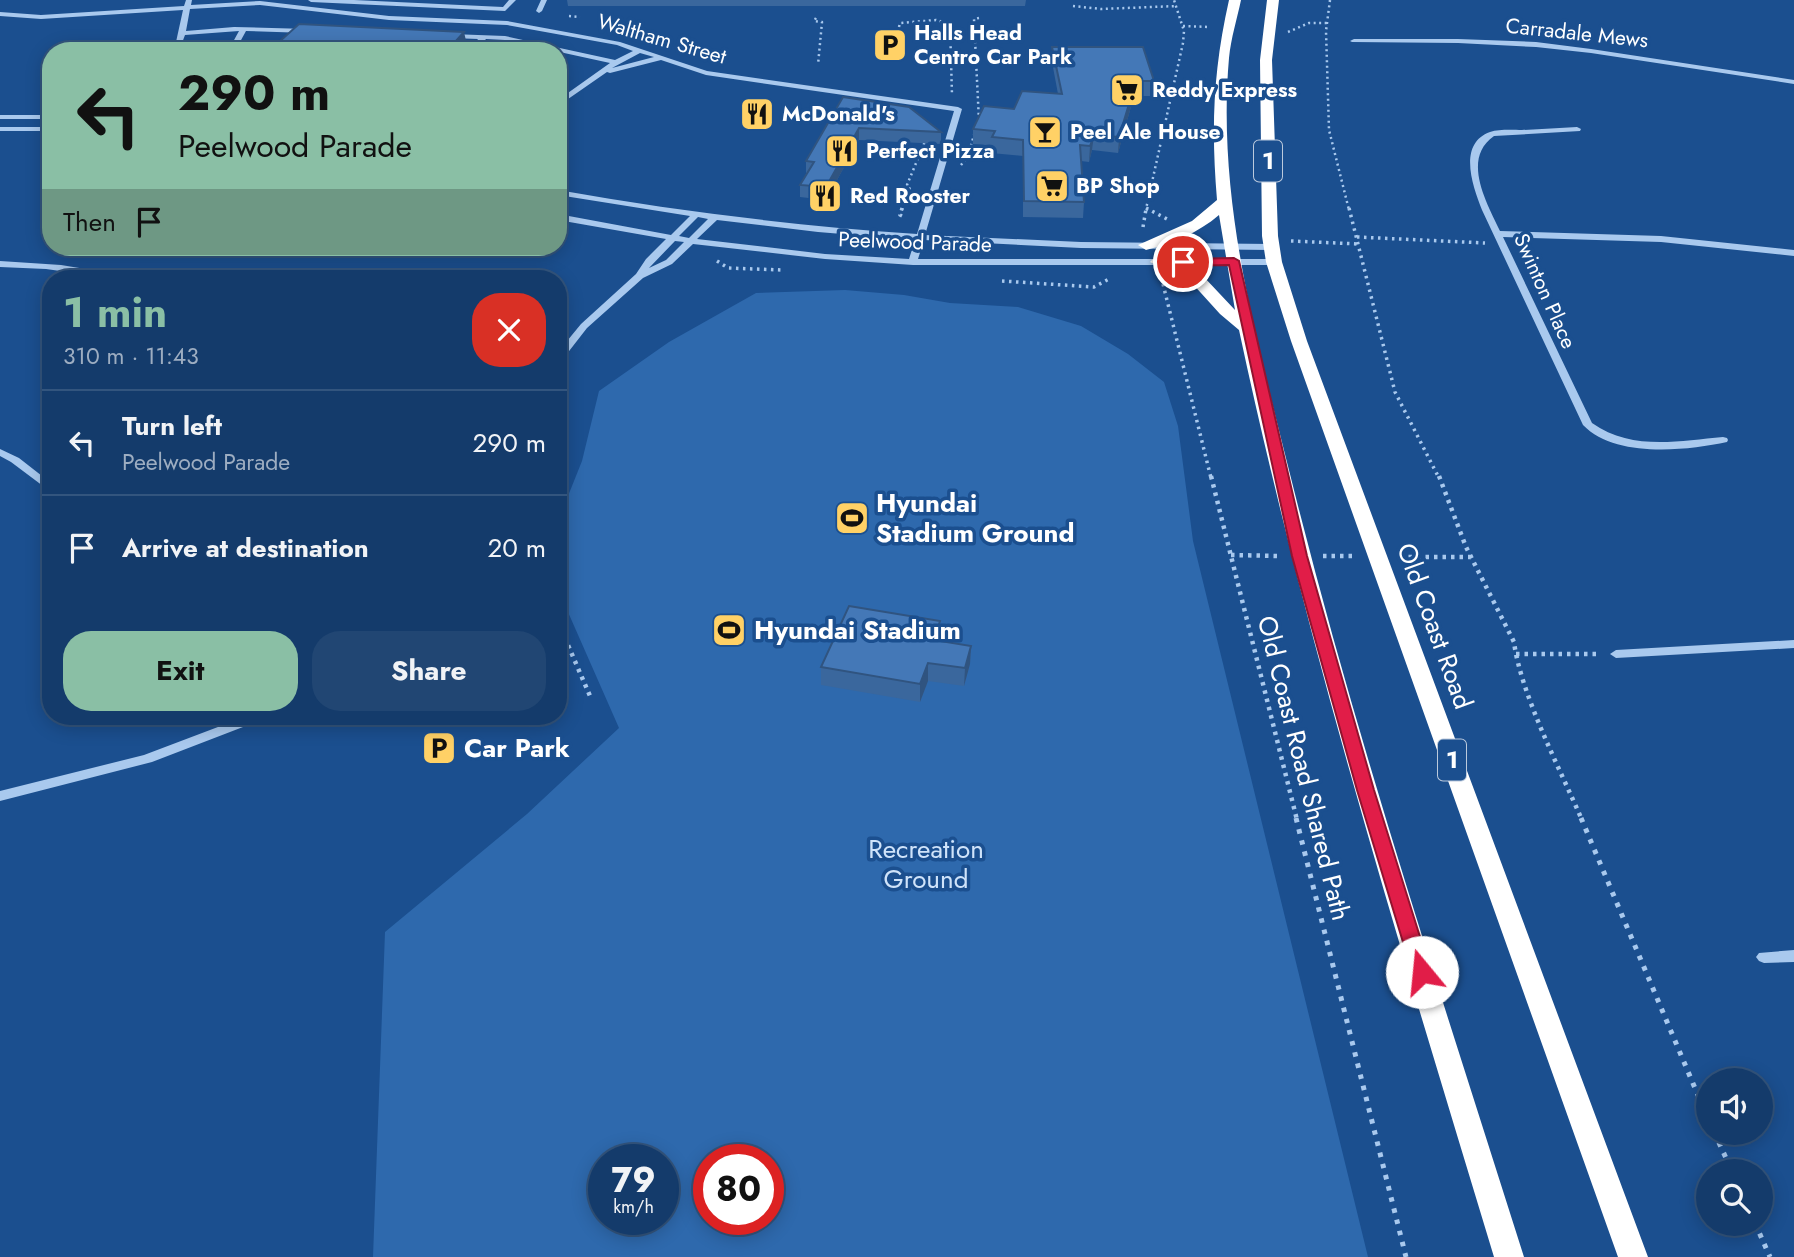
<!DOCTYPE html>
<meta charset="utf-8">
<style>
:root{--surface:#143b6b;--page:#214673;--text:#f1f3f6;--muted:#9dadc1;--line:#33557e;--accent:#8abfa5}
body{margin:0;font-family:Jost,sans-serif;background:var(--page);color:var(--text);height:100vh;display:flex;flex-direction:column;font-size:26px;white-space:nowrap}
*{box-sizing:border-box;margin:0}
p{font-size:23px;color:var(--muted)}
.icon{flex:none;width:38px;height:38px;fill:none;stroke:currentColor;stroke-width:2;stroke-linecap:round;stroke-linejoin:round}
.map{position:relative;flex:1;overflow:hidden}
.side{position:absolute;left:42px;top:270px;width:525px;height:455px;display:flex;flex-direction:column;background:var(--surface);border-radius:28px;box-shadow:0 4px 18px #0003,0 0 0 2px var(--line)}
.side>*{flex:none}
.banner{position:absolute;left:42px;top:42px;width:525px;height:214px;border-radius:28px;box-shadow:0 4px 18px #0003,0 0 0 2px var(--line);background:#8abfa5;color:#111;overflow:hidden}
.tools{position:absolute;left:1696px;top:1068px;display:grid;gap:14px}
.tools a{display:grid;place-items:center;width:77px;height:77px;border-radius:50%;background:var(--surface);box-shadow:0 4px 18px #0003,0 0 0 2px var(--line);font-size:35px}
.speed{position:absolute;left:588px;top:1144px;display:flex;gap:14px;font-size:35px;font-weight:700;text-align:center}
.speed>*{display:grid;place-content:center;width:91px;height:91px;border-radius:50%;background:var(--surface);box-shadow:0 4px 18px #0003,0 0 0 2px var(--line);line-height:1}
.speed small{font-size:18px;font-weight:400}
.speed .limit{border:10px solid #d22;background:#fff;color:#111}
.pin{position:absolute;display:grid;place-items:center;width:60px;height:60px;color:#fff;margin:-30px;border:4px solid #fff;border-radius:50%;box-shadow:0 2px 7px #0007}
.me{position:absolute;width:77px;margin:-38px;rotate:343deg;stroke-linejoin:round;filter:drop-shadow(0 0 5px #0008)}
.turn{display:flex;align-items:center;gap:24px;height:147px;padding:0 21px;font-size:32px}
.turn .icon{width:91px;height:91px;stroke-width:2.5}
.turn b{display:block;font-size:49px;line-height:60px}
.then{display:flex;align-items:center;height:66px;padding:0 21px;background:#0003;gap:14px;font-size:26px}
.round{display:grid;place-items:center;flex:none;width:74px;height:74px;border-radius:28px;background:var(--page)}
.summary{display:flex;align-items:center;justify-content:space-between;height:119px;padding:0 21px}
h1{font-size:42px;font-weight:700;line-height:52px;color:var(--accent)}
.primary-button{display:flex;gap:14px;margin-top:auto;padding:14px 21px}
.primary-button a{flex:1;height:80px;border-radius:28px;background:var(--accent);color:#111;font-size:28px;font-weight:700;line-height:80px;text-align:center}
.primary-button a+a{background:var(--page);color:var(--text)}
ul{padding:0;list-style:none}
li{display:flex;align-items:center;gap:21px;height:105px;padding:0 21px;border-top:2px solid var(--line)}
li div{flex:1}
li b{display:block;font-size:26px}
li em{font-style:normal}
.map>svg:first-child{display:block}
.green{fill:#2e69ad;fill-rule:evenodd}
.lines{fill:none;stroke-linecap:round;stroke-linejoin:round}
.path-far3{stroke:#a9c9ee;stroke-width:2.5;stroke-dasharray:2 3.5;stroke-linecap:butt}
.path-far2{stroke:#a9c9ee;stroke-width:3.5;stroke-dasharray:2.5 4.5;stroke-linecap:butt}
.path-far1{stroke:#a9c9ee;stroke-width:4.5;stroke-dasharray:3.5 5;stroke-linecap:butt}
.path{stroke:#a9c9ee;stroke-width:5;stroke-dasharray:4.5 7;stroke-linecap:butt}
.minor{fill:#a9c9ee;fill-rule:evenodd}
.highway{fill:#fff;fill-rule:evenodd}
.wall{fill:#3a679d}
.shaded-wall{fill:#305480}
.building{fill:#4478b7;stroke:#305480;stroke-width:2}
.route{fill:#e11d48;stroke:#92132f;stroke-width:2}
.labels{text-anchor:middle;stroke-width:7;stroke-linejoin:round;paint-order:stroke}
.far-poi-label{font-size:21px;font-weight:bold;fill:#fff;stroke:#1b4f8f;text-anchor:start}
.far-street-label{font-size:21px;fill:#fff;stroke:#1b4f8f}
.shield{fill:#1b4f8f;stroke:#bbcadd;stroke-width:2}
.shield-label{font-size:24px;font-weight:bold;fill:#fff}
.poi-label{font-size:26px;font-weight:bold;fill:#fff;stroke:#1b4f8f;text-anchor:start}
.street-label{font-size:26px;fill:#fff;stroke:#1b4f8f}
.park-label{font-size:26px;fill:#cfe3fa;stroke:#1b4f8f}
</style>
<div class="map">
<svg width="1794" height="1257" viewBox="0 0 1794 1257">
<rect width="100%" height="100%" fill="#1b4f8f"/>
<path class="green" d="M 845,290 L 904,295 L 950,303 L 1018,307 L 1081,326 L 1128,354 L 1164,382 L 1178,426 L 1193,541 L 1368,1257 L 373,1257 L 385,932 L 527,814 L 619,728 L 564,603 L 558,600 L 558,521 L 582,461 L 599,391 L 669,342 L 756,293 ZM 604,1160 L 663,1160 L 663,1220 L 604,1220 ZM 709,1160 L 768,1160 L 768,1220 L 709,1220 Z"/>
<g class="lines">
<path class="path-far3" d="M 1330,0 L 1326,31 L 1329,130 L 1349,210
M 1073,6 L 1101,9 L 1177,6
M 569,16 L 580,17
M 816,18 L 814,21 L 822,22 L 818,65
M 979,18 L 974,19 L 979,121
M 1183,26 L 1210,27
M 899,27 L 900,23 L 936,20 L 950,24 L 952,95
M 1288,32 L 1309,23 L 1327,23
M 961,165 L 968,156 L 974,135
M 902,210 L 910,187 L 907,185 L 926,139
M 1148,210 L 1146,209 L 1183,43 L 1184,31 L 1174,0"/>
<path class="path-far2" d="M 902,208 L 900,215 L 906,218
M 1146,208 L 1167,219
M 1349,208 L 1395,392 L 1439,478
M 1143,227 L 1146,209
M 1357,237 L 1485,243
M 1291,241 L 1359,244
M 91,256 L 107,247
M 717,261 L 728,268 L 783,270
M 1002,281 L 1094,287 L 1109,279
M 1163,284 L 1211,478"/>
<path class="path-far1" d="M 1211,476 L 1297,820
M 1439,476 L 1466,547 L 1514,642 C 1521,695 1560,769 1582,820
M 1231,555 L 1279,556
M 1323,556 L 1356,556
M 1400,557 L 1471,557
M 558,603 L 561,611 L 558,622
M 558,622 L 590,696
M 1516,654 L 1599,654"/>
<path class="path" d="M 1296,818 L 1406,1257
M 1581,818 L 1708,1119
M 1714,1132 L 1732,1171
M 1755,1223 L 1770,1257"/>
<path class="minor" d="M 186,0 L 192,0 L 191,5 L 260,1 L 389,16 L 507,21 L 620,42 L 707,71 L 958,107 L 962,109 L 925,235 L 1081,242 L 1272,244 L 1276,247 L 1272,250 L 1081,248 L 924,240 L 918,259 L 1274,259 L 1278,262 L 1274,265 L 913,265 L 825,259 L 693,244 L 672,264 L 643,278 L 587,328 L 566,355 L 562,368 L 558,369 L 558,352 L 581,324 L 636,274 L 646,259 L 666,239 L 558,220 L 558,214 L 671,235 L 690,216 L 558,195 L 558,190 C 677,211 796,226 917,234 L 954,111 L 706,75 L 661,60 L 610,73 L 607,72 L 558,106 L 558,100 L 610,63 L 505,40 L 486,39 L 476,51 L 469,51 L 478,39 L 451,38 L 448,36 L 451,34 L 505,36 L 615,60 L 633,51 L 617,45 L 507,25 L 389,20 L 260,5 L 190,9 L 186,31 L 234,27 L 307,29 L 310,31 L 307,33 L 246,31 L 235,51 L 228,51 L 239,31 L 185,35 L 179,51 L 172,51 L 176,42 L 183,10 L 41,19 L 0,16 L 0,12 L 41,15 L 184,6 ZM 640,53 L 654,57 L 612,68 ZM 698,217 L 708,219 L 689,238 L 679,236 ZM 717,220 L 818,232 L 915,240 L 909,259 L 825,254 L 697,239 ZM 675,241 L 684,242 L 666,260 L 649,268 Z
M 308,0 L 354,0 L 503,7 L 509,0 L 516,0 L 505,11 L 311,2 Z
M 541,0 L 547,0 L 542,11 L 539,13 L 536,11 Z
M 1354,39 L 1458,39 L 1536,42 L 1591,49 L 1794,80 L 1794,84 L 1591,53 L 1536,47 L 1458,43 L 1352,42 L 1350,41 Z
M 0,115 L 51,115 L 51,119 L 0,119 Z
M 0,127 L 51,127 L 51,131 L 0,131 Z
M 1577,127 L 1581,129 L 1580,131 L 1494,136 C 1461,159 1487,203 1500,231 L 1661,236 L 1794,250 L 1794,256 L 1661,242 L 1503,237 L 1592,423 C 1631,451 1678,441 1723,437 L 1727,438 L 1728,440 L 1727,442 C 1685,451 1615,458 1583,425 L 1482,210 C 1473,187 1457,144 1490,132 C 1499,129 1513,130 1522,130 C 1541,129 1559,128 1577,127 Z
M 0,261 L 61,265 L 122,275 L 127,278 L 110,278 L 46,269 L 0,267 Z
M 0,449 L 19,458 L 51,483 L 51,492 L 11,462 L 0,456 Z
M 1794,640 L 1794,648 L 1616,658 L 1610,654 L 1616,650 Z
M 247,716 L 266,716 L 264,719 L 152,762 L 0,801 L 0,791 L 144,755 Z
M 1794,950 L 1794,962 L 1764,963 L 1759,961 L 1756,957 L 1759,953 Z"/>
<path class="highway" d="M 1229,0 L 1241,0 C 1237,19 1231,38 1229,58 C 1216,206 1260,352 1295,494 C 1360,752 1444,1004 1524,1257 L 1494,1257 C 1401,950 1306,644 1239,330 L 1220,314 L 1191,282 L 1150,262 L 1153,259 L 1163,259 L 1203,276 L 1235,310 L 1219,215 C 1198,233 1173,243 1146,250 L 1138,245 L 1192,221 L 1217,200 C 1211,128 1213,71 1229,0 Z
M 1267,0 L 1279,0 L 1272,60 L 1278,236 L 1282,262 L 1307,341 L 1648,1257 L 1618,1257 L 1291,341 L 1266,262 L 1262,236 L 1260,60 Z"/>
</g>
<path class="wall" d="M 567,0 L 1026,0 L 1025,6 L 568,6 Z
M 1052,47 L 1154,81 L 1153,96 L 1134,96 L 1118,153 L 1092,150 L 1089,162 L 1081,161 L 1084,202 L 1083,218 L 1023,217 L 1023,156 L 991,153 L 992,146 L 973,144 L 973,129 L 1058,94 L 1052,62 Z
M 843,97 L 941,132 L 941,144 L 859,140 L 826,200 L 800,197 L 800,185 L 806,174 L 806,161 Z
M 940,621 L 939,641 L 971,646 L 970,664 L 964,686 L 928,681 L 920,702 L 821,685 L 821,667 Z"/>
<path class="shaded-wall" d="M 464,32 L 467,45 L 462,51 L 447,51 Z
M 1136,81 L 1134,96 L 1118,153 L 1119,137 Z
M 859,128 L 859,140 L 826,200 L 826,187 Z
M 1094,135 L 1092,150 L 1089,162 L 1090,146 Z
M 940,621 L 940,639 L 933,658 L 934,640 Z
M 971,646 L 970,664 L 964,686 L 965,668 Z
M 928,663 L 928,681 L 920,702 L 920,684 Z"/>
<path class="building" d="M 299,24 L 464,32 L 447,51 L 269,51 Z
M 1052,47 L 1143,47 L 1154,81 L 1136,81 L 1119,137 L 1094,135 L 1090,146 L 1080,145 L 1084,202 L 1024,201 L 1023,140 L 992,137 L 995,131 L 973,129 L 984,106 L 1014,109 L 1022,91 L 1062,94 Z
M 843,97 L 909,107 L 941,132 L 859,128 L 826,187 L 800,185 L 814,162 L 806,161 Z
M 849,606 L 940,621 L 934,640 L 971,646 L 965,668 L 928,663 L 920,684 L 821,667 Z"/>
<path class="route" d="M 1234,258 L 1239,261 L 1307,556 L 1374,790 L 1431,972 L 1429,977 L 1422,980 L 1414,977 L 1412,972 L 1357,790 L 1292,556 L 1229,265 L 1183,266 L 1177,262 L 1183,259 Z"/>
<defs>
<g id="parking-square" transform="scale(1.75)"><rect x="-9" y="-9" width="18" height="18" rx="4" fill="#ffd166" stroke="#1b4f8f"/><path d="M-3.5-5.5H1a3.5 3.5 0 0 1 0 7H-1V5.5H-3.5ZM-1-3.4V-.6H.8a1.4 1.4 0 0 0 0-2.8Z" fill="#111"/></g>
<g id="supermarket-square" transform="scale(1.75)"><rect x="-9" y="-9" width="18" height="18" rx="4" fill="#ffd166" stroke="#1b4f8f"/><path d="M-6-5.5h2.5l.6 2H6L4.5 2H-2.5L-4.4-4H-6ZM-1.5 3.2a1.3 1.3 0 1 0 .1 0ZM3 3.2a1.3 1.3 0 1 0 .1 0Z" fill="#111"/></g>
<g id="restaurant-square" transform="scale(1.75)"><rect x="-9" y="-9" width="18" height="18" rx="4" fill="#ffd166" stroke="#1b4f8f"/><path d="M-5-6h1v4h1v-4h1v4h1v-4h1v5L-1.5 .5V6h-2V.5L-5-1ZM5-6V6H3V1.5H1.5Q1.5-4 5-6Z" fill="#111"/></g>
<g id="bar-square" transform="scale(1.75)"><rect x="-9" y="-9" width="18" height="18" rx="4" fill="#ffd166" stroke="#1b4f8f"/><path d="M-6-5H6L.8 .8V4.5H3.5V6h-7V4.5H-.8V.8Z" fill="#111"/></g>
<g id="stadium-square" transform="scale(1.75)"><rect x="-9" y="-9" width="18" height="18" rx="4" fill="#ffd166" stroke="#1b4f8f"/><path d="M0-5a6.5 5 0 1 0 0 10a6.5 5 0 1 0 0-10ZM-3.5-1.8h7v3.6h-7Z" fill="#111"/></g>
</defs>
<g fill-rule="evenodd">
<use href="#parking-square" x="890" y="45"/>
<use href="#supermarket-square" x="1127" y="90"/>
<use href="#restaurant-square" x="757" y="114"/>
<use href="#bar-square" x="1045" y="132"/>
<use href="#restaurant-square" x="842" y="151"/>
<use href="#supermarket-square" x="1052" y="186"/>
<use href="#restaurant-square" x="825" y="196"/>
<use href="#stadium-square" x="852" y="518"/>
<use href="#stadium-square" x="729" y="630"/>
<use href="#parking-square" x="439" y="748"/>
</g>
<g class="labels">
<g class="far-poi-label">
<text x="914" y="40">Halls Head<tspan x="914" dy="24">Centro Car Park</tspan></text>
<text x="1152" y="97">Reddy Express</text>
<text x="782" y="121">McDonald's</text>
<text x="1070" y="139">Peel Ale House</text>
<text x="866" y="158">Perfect Pizza</text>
<text x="1076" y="193">BP Shop</text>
<text x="850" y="203">Red Rooster</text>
</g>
<g class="far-street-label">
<text transform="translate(1577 33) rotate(6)" y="7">Carradale Mews</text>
<text transform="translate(662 39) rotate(16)" y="7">Waltham Street</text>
<text transform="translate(915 242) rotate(2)" y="7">Peelwood Parade</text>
<text transform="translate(1545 291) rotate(66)" y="7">Swinton Place</text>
</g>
<g class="shield">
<rect x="1254" y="140.5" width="28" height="41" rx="5"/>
<rect x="1438" y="739.5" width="28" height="41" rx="5"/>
</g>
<g class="shield-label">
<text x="1268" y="169">1</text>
<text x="1452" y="768">1</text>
</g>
<g class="poi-label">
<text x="876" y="512">Hyundai<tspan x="876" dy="30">Stadium Ground</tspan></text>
<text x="754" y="639">Hyundai Stadium</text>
<text x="464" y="757">Car Park</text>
</g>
<g class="street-label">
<text transform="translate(1435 626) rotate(70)" y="9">Old Coast Road</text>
<text transform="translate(1304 768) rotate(76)" y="9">Old Coast Road Shared Path</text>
</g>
<g class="park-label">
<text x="926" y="858">Recreation<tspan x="926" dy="30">Ground</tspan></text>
</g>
</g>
</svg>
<div class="tools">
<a><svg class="icon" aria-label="sound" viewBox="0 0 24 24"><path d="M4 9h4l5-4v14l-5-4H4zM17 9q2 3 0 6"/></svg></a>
<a><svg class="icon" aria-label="search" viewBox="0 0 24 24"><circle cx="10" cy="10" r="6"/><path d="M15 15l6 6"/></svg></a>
</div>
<div class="speed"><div>79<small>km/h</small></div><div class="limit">80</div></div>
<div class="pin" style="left:1183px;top:262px;background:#d93025"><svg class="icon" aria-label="arrive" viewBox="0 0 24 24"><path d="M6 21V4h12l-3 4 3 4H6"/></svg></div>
<svg class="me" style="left:1422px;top:972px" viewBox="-20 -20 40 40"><circle r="19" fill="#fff"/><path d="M0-13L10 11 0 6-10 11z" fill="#e11d48"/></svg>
<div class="banner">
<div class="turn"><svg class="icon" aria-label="left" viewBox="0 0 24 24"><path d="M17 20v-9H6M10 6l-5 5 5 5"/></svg><div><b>290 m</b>Peelwood Parade</div></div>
<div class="then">Then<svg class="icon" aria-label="arrive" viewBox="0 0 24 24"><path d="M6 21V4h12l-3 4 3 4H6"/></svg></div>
</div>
<section class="side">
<div class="summary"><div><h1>1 min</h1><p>310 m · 11:43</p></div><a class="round" style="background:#d93025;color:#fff"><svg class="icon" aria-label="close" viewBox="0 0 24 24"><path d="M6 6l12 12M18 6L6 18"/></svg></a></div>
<ul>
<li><svg class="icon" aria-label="left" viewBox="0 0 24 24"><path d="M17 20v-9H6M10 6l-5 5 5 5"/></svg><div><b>Turn left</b><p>Peelwood Parade</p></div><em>290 m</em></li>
<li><svg class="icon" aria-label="arrive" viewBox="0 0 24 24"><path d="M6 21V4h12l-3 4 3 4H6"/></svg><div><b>Arrive at destination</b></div><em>20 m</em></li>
</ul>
<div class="primary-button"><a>Exit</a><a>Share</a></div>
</section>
</div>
